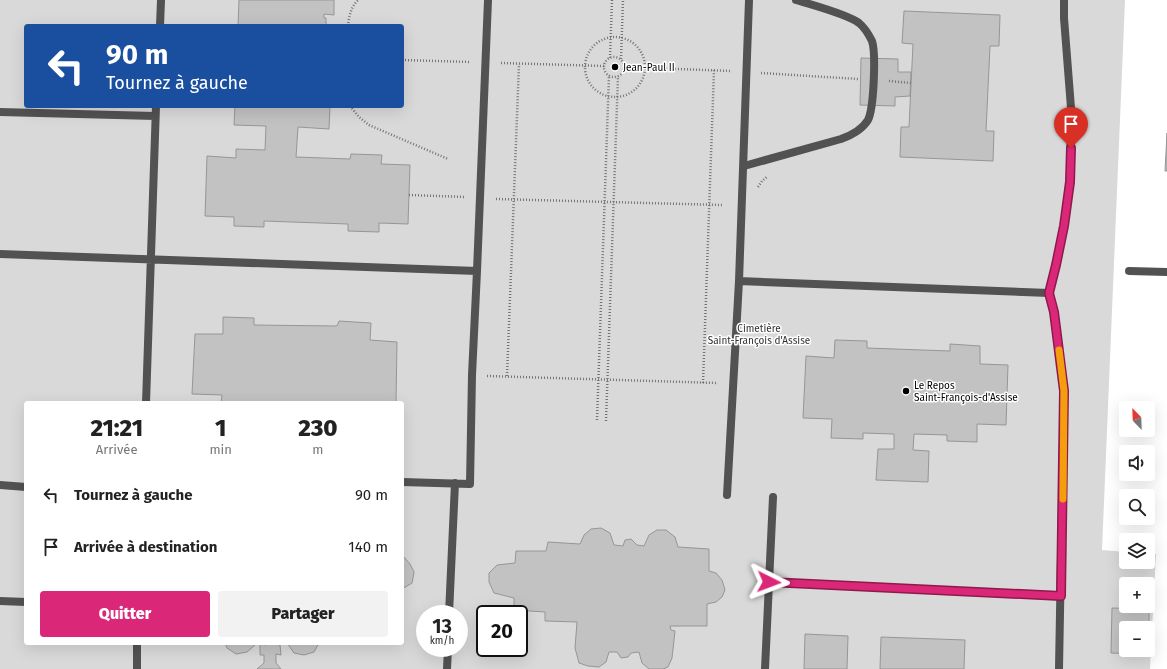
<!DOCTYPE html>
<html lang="fr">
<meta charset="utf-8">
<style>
:root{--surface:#fff;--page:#f2f2f2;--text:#222;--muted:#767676;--accent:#db2777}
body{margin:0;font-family:"Fira Sans",sans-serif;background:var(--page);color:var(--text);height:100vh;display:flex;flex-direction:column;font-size:15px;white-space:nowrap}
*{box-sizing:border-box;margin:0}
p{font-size:13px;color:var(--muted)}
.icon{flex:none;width:22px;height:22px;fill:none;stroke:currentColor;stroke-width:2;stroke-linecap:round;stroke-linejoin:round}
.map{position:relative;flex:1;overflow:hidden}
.panel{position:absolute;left:24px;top:401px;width:380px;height:244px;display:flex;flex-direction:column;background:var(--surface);border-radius:4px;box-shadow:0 4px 16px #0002}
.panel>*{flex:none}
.guide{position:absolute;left:24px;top:24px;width:380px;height:84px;border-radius:4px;box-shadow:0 4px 16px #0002;background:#1a4fa0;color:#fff;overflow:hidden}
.needle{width:26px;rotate:337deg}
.fabs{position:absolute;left:1119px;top:401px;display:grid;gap:8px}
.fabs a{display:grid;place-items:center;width:36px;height:36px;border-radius:4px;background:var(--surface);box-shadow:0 4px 16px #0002;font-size:20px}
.speed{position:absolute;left:416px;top:605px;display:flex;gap:8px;font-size:20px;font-weight:700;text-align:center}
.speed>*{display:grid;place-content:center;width:52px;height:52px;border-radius:50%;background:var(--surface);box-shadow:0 4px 16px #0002;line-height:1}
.speed small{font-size:10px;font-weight:400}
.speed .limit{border:2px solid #111;border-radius:6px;background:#fff;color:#111}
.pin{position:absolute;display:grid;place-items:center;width:34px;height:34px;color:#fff;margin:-41px -17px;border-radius:50% 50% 50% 0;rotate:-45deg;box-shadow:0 0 4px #0007}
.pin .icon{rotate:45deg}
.me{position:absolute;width:44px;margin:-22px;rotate:93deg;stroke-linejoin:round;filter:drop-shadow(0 0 3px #0008)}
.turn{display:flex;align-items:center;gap:14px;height:84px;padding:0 16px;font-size:18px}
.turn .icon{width:52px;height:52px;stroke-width:2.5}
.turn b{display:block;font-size:28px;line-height:34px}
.eta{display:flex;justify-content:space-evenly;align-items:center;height:68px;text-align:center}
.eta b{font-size:24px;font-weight:800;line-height:28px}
.action{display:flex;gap:8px;margin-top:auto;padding:8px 16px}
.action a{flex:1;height:46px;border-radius:4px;background:var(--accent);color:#fff;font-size:16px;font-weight:800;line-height:46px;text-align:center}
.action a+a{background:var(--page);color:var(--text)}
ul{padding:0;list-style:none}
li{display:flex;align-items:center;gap:12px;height:52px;padding:0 16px}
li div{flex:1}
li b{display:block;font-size:15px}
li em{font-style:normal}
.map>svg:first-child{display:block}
.green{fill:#d9d9d9;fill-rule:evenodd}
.building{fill:#c2c2c2;stroke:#969696}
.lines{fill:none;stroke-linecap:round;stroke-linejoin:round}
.path{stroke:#747474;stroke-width:2.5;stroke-dasharray:1 2;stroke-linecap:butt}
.service{stroke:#525252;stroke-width:8}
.minor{stroke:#525252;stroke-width:8}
.route-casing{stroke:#8e194d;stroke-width:10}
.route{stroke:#db2777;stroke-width:7}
.slow{stroke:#f59e0b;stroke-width:7}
.poi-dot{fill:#000;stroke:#fff;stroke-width:1.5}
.labels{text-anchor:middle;stroke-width:3;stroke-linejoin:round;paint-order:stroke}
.poi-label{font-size:10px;fill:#000;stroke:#fff;text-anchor:start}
.park-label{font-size:10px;fill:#303030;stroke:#fff}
</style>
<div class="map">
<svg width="1167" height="669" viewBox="0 0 1167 669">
<rect width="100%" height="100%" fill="#fff"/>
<path class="green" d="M 0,0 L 1125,0 L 1102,550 L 1126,552 L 1126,562 L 1148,562 L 1148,553 L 1156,554 L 1150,669 L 0,669 ZM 26,26 L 402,26 L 402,106 L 26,106 ZM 26,403 L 402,403 L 402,643 L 26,643 ZM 1126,584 L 1148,584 L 1148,606 L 1126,606 ZM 425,614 L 459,614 L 459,648 L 425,648 ZM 485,614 L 519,614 L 519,648 L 485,648 ZM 1126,628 L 1148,628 L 1148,650 L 1126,650 Z"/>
<path class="building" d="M 239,0 L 334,0 L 334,15 L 324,14 L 324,18 L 326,18 L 326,26 L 238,26 Z
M 904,11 L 1000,15 L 999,46 L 990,46 L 986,131 L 994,131 L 993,161 L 900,157 L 901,127 L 909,127 L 913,44 L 902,43 Z
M 861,58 L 898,59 L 898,72 L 911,72 L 910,96 L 895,97 L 895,106 L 860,105 Z
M 235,106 L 330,106 L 329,129 L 298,127 L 296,157 L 350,159 L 351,154 L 382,155 L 381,164 L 410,165 L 408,224 L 379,223 L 379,232 L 348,231 L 348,224 L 264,221 L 264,227 L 234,226 L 234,217 L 205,216 L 207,156 L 236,158 L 236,149 L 265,150 L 266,126 L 234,125 Z
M 1167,133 L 1167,171 L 1165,171 Z
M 223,317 L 254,318 L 254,325 L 337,326 L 339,321 L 371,323 L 370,340 L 397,342 L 396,402 L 221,403 L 222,395 L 192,394 L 195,334 L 223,334 Z
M 835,340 L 867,341 L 867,348 L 950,351 L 950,344 L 980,346 L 980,364 L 1008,365 L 1006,425 L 977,424 L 977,442 L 947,441 L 947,435 L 914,434 L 913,450 L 929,451 L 928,482 L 876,480 L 878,449 L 894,449 L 894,434 L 863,433 L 863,439 L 831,438 L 832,419 L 803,418 L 806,356 L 834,358 Z
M 601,528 L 610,533 L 614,545 L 623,546 L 625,540 L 631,539 L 637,545 L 644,546 L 649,535 L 657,530 L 666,530 L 675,537 L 678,547 L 709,549 L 709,571 L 716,573 L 722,580 L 725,590 L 722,597 L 716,602 L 707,604 L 707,626 L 670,626 L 671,630 L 675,631 L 672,658 L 668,667 L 663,669 L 649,669 L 642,663 L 639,652 L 631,653 L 628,657 L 621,658 L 617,652 L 609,652 L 606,662 L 599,667 L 588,666 L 579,663 L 575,648 L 577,622 L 545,621 L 545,612 L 514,610 L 514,598 L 494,593 L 489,582 L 489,573 L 497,565 L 515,563 L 516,551 L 546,551 L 548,542 L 580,544 L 584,535 L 591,529 Z
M 402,557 L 404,557 L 410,564 L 414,572 L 412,583 L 402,589 Z
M 1112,608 L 1149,609 L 1149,628 L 1126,628 L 1126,650 L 1141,650 L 1141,654 L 1111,653 Z
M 805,634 L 848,636 L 847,669 L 804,669 Z
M 881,637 L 965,640 L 964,669 L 880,669 Z
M 225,643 L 255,643 L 255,645 L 247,652 L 236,654 L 227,648 Z
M 265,643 L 276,643 L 276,644 L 280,645 L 281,655 L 276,654 L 276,663 L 281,669 L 257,669 L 264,663 L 264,655 L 260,655 L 260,644 L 266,645 Z
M 287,643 L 319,643 L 314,652 L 304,655 L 294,653 Z"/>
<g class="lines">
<path class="path" d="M 348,26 C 349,16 351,7 358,0
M585 67a30 30 0 1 1 60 0a30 30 0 1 1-60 0Z
M604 67a10 10 0 1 1 20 0a10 10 0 1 1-20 0Z
M 610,58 L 612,0
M 621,59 L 623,0
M 402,60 L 471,62
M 501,63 L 604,66
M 624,67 L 732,71
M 761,73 L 858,79
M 889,81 L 911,83
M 350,106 L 359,117 L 369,125 L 448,159
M 758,187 L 762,181 L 768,176
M 409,195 L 466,197
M 496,199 L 722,205
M 487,376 L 718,383
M 507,376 L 519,64
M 703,383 L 714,70
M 597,420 L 609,75
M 606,421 L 618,76"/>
<path class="service" d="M 160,26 L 161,0
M 0,112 L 155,116
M 744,166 L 841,139 C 852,135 862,130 868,120 C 874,108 876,53 872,41 C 869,35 864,27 859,23 C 847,14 812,5 796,0
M 0,254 L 477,271 L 472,375 L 470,484 L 402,482
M 477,271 L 488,0
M 739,281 L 1049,293
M 146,403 L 156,106
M 0,485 L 26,487
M 727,495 L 739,281 L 749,0
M 769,582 L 1061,596
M 0,601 L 26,602
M 449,614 L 455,483
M 137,669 L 137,643
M 447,669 L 448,648
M 765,669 L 773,497
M 1059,669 L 1064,391 L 1054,312 L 1049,293 L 1056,265 L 1064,226 L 1070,182 L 1071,108 L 1064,18 L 1064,0"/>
<path class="minor" d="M 1129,271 L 1167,272"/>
</g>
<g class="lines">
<g class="route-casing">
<path id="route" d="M 769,582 L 1061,596 L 1064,391 L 1054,312 L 1049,293 L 1056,265 L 1064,226 L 1070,182 L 1071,148"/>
</g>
<use href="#route" class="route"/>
<path class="slow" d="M 1059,350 L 1064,391 L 1063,499"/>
</g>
<g class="poi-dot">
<circle cx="615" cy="67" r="4"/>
<circle cx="906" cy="391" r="4"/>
</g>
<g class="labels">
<g class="poi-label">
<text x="623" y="71">Jean-Paul II</text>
<text x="914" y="389">Le Repos<tspan x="914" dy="12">Saint-François-d'Assise</tspan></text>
</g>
<g class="park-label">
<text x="759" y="332">Cimetière<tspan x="759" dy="12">Saint-François d'Assise</tspan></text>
</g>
</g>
</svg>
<div class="fabs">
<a><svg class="needle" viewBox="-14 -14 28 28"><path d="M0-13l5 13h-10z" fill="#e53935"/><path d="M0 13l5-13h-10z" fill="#767676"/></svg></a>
<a><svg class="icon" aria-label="sound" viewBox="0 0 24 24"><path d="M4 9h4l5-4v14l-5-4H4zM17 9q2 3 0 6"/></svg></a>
<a><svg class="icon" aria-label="search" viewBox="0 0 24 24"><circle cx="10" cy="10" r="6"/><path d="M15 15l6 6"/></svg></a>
<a><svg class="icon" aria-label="layers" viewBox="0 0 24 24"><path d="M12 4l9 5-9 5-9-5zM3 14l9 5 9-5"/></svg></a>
<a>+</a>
<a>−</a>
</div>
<div class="speed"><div>13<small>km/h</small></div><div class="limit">20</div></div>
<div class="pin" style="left:1071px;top:148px;background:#d93025"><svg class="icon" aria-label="arrive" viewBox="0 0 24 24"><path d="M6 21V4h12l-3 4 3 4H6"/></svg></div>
<svg class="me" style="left:769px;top:582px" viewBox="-20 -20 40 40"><path d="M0-17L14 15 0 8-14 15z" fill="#db2777" stroke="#fff" stroke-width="4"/></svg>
<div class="guide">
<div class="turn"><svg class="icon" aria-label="left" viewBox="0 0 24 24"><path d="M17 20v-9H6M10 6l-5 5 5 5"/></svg><div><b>90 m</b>Tournez à gauche</div></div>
</div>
<section class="panel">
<div class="eta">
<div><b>21:21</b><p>Arrivée</p></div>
<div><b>1</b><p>min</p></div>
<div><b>230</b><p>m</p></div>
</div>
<ul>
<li><svg class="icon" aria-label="left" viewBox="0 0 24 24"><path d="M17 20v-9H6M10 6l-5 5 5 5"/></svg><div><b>Tournez à gauche</b></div><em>90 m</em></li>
<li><svg class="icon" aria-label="arrive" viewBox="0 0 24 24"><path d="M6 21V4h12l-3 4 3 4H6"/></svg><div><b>Arrivée à destination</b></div><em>140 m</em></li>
</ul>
<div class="action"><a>Quitter</a><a>Partager</a></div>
</section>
</div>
